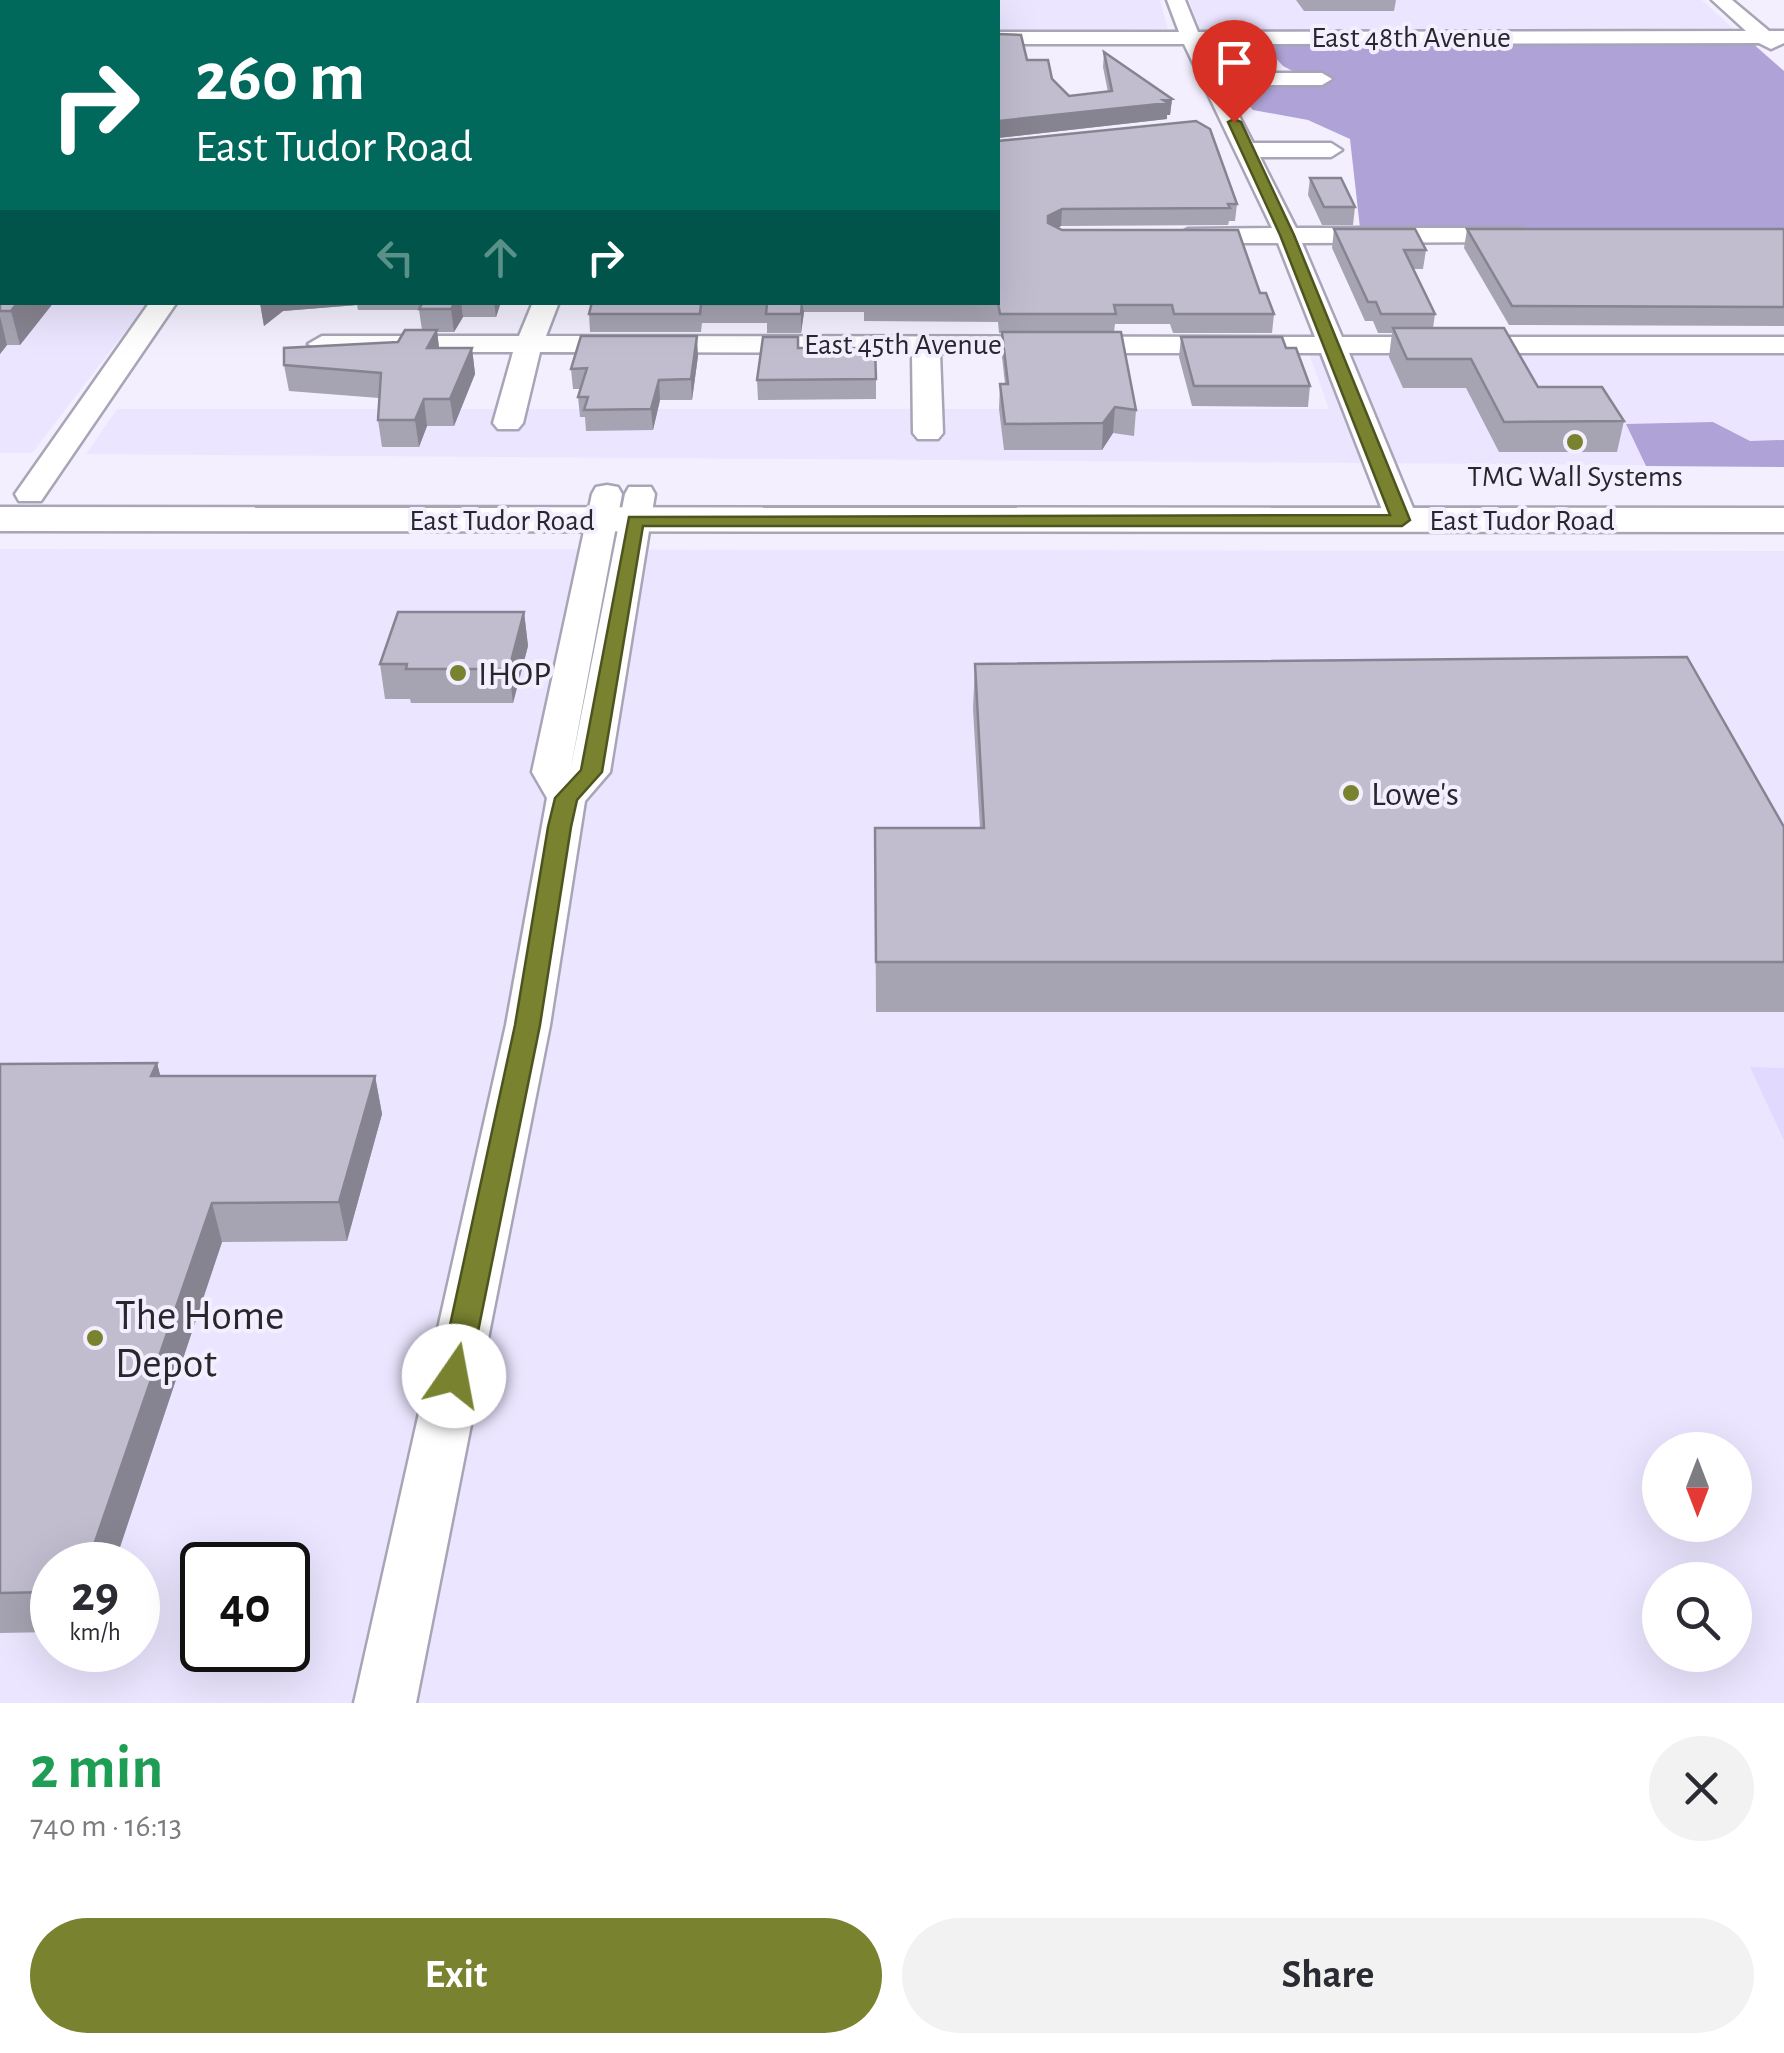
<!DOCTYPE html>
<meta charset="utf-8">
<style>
:root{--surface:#fff;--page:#f2f2f3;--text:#2b2b33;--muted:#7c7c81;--accent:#78822f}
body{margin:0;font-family:"Alegreya Sans",sans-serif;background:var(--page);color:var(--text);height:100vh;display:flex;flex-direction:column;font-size:38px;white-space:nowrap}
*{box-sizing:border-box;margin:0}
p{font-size:32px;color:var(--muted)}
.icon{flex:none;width:55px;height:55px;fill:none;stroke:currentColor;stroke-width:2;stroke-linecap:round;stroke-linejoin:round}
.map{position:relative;height:1703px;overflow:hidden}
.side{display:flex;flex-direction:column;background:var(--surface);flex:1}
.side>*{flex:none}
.guide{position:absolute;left:0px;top:0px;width:1000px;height:305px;box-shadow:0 10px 40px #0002;background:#00695c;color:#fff;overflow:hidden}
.needle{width:65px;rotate:180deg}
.buttons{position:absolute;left:1642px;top:1432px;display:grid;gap:20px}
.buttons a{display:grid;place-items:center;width:110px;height:110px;border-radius:50%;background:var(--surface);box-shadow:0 10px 40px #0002;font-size:50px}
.speed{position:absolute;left:30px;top:1542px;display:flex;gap:20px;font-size:50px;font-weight:700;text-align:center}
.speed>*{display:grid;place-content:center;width:130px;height:130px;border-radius:50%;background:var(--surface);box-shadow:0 10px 40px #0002;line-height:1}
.speed small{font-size:25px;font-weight:400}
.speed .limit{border:5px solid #111;border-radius:15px;background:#fff;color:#111}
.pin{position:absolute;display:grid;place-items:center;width:85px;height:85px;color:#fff;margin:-102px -42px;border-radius:50% 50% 50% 0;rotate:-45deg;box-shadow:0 0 10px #0007}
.pin .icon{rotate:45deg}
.me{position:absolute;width:110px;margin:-55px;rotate:12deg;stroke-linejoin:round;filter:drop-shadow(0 0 8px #0008)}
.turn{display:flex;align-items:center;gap:35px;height:210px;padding:0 30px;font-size:45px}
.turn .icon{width:130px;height:130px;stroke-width:2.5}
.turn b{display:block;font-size:70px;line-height:85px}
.lanes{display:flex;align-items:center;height:95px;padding:0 30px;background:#0003;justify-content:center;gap:50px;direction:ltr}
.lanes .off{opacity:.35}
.round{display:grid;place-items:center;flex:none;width:105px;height:105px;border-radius:52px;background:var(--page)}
.headline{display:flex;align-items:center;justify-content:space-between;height:170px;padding:0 30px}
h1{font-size:60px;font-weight:600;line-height:75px;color:#1e9e55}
.action{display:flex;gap:20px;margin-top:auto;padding:20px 30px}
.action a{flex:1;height:115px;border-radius:60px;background:var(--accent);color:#fff;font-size:40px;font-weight:600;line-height:115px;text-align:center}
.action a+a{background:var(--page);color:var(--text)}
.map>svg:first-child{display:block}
.built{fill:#ebe5ff;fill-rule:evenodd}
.green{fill:#e2d9fe}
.forest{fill:#afa2d6}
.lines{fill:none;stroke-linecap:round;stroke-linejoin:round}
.minor-casing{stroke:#a8a5b6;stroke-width:5}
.major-casing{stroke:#a8a5b6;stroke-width:5}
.minor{fill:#fff;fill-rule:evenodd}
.major{fill:#fff;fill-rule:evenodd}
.wall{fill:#a6a3b2}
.shaded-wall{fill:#878491}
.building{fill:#c1bdcf;stroke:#878491;stroke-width:2.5}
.route{fill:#78822f;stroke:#4e541f;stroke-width:2.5}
.poi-dot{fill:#78822f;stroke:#f3effe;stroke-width:4}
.labels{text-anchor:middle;stroke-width:8;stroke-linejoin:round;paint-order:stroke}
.far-street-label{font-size:30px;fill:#28272d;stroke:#f3effe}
.far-poi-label{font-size:30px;fill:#28272d;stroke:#f3effe}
.poi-label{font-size:35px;fill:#28272d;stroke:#f3effe;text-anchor:start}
.near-poi-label{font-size:42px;fill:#28272d;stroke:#f3effe;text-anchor:start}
</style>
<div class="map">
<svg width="1784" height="1703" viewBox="0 0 1784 1703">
<rect width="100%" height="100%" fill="#f3effe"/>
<path class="built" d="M 749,0 L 1160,0 L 1168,29 L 998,32 L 998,2 Z
M 1189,0 L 1702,0 L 1737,32 L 1201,32 Z
M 0,42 L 2,302 L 147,303 L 32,453 L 0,453 Z
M 1307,348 L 1784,349 L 1784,466 L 86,454 L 117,409 L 1329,409 Z
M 0,549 L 1784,551 L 1784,1068 L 1751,1068 L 1784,1142 L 1784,1703 L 0,1703 ZM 1660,1450 L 1735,1450 L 1735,1525 L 1660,1525 ZM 52,1565 L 138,1565 L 138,1650 L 52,1650 ZM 202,1565 L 288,1565 L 288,1650 L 202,1650 ZM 1660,1580 L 1735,1580 L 1735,1655 L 1660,1655 Z"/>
<path class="green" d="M 1750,1067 L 1784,1068 L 1784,1141 Z"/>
<path class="forest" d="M 1215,41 L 1751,42 L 1784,71 L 1784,231 L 1360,228 L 1350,139 L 1308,120 L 1253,110 L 1228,83 L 1298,74 L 1283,66 L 1265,47 L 1221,46 Z
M 1713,422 L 1750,441 L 1784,440 L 1784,467 L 1646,466 L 1626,424 Z"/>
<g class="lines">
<g class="minor-casing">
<path id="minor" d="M 1167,0 L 1185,0 L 1198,32 L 1746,31 L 1712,0 L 1732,0 L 1769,31 L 1784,31 L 1784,43 L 1771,49 L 1759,43 L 1204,44 L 1217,73 L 1322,73 L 1332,79 L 1322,85 L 1223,85 L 1253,143 L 1331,143 L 1342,150 L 1331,157 L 1260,157 L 1296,228 L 1520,228 L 1532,235 L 1520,242 L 1302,243 L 1342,337 L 1784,337 L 1784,353 L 1349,353 L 1418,520 L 1413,527 L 1391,527 L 1386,520 L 1321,353 L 940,353 L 943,433 L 938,439 L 918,439 L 913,433 L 912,353 L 540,352 L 523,423 L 518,429 L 498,429 L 493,423 L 513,352 L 322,352 L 308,344 L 322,336 L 519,336 L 533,302 L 559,302 L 546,336 L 1315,337 L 1278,243 L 1188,243 L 1176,236 L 1188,229 L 1272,228 L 1184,44 L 998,44 L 998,32 L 1179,32 Z
M 0,32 L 2,32 L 2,44 L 0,44 Z
M 0,169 L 2,169 L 2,183 L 0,183 Z
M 150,302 L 177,302 L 41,501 L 19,501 L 15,494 Z
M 607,485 L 618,487 L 622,494 L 570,772 L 625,494 L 629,487 L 651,487 L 655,494 L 610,772 L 585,801 L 550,1025 L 416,1703 L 354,1703 L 506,1025 L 547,798 L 532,772 L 592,494 L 596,487 Z"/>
</g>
<g class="major-casing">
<path id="major" d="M 0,507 L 1784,508 L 1784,532 L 0,531 Z"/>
</g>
<use href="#minor" class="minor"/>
<use href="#major" class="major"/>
</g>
<path class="wall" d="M 1296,0 L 1396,0 L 1394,11 L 1304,11 Z
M 998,34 L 1027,60 L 1052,79 L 1069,96 L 1108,92 L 1103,67 L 1104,52 L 1172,99 L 1170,115 L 1167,115 L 1167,119 L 998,138 Z
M 2,110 L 2,140 L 0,140 L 0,113 Z
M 998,141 L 1237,204 L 1235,221 L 1229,221 L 1228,225 L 1061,226 L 1058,228 L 1260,293 L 1274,314 L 1272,333 L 1173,333 L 1170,324 L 1115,324 L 1114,332 L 1136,410 L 1134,436 L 1113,433 L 1102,450 L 1004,450 L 999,409 L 1000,384 L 1005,384 L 1002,357 L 1002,333 L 999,333 L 998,322 L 864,321 L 864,312 L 804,312 L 801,333 L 767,333 L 767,323 L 702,323 L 701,332 L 590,332 L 589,314 L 592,302 L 998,302 Z
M 1310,178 L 1355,207 L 1353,225 L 1322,225 L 1308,195 Z
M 1334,229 L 1426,250 L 1423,269 L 1413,269 L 1435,314 L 1433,328 L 1538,387 L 1624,421 L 1617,452 L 1499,452 L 1466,388 L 1403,388 L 1389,357 L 1392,333 L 1378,333 L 1373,321 L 1365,321 L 1332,248 Z
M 1467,229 L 1784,229 L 1784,326 L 1509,325 L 1464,248 Z
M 0,245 L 54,302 L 20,345 L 7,345 L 0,354 Z
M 501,302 L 496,317 L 463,317 L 454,332 L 437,332 L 439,348 L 472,348 L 475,374 L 454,426 L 427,426 L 419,447 L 382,447 L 378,420 L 379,398 L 289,391 L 284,365 L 398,342 L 422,330 L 419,310 L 358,310 L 357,305 L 283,311 L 264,326 L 260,303 Z
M 1181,337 L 1286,348 L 1310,386 L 1308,407 L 1192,406 L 1179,357 Z
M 798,348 L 876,379 L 876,399 L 758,400 L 757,380 Z
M 698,356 L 692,400 L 660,400 L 653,430 L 586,431 L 585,417 L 580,417 L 578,397 L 581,389 L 573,389 L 571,369 Z
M 524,612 L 528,646 L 513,703 L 411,703 L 410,699 L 385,699 L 380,664 Z
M 975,664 L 1784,827 L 1784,1012 L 876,1012 L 875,828 L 980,828 L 973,709 Z
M 157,1063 L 160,1076 L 375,1076 L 382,1114 L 347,1241 L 222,1242 L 114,1565 L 52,1565 L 52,1632 L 0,1633 L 0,1064 Z"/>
<path class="shaded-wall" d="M 348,0 L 363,0 L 361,2 L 346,2 Z
M 1172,99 L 1170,115 L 1167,115 L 1167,119 L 998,138 L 998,121 Z
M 1062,209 L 1061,226 L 1047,234 L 1048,216 Z
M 18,302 L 54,302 L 20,345 L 11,311 Z
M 357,302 L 357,305 L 283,311 L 264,326 L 260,303 Z
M 455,302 L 461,302 L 463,317 L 454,332 L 451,309 Z
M 494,302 L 501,302 L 496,317 Z
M 802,302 L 804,312 L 801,333 L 801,314 Z
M 0,316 L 7,345 L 0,354 Z
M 437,330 L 440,356 L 427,348 Z
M 697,336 L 698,356 L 692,400 L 691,379 Z
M 472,348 L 475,374 L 454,426 L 450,399 Z
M 659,380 L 660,400 L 653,430 L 651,409 Z
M 424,399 L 427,426 L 419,447 L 415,420 Z
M 1115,407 L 1113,433 L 1102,450 L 1103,423 Z
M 524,612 L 528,646 L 513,703 L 509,669 Z
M 157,1063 L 167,1101 L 151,1076 Z
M 375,1076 L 382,1114 L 347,1241 L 339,1202 Z
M 212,1203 L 222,1242 L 114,1565 L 87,1565 Z"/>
<path class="building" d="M 45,0 L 348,0 L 346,2 L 42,2 Z
M 415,0 L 653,0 L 652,2 L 413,2 Z
M 998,34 L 1021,35 L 1027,60 L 1048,60 L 1052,79 L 1069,96 L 1112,91 L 1104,52 L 1172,99 L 1163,100 L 1168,103 L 998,121 L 998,126 Z
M 1196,121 L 1210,129 L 1237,204 L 1228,204 L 1230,208 L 1062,209 L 1048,216 L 1048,223 L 1062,230 L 1238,230 L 1260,293 L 1266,293 L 1274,314 L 1174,314 L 1172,305 L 1114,305 L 1116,314 L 1000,314 L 998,303 L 936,302 L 998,302 L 998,141 Z
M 1310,178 L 1341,178 L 1355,207 L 1324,207 Z
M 1334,229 L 1415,229 L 1426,250 L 1404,250 L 1435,314 L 1381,314 L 1376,302 L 1368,302 Z
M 1467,229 L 1784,229 L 1784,307 L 1512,306 Z
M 2,242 L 2,302 L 18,302 L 11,311 L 0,311 L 0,245 Z
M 423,302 L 455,302 L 451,309 L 419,309 Z
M 592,302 L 802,302 L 801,314 L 766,314 L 767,304 L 701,304 L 700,314 L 589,314 Z
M 1393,328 L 1504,328 L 1538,387 L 1602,387 L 1624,421 L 1504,422 L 1471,359 L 1407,359 Z
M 405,330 L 437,330 L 427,348 L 472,348 L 450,399 L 424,399 L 415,420 L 378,420 L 381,373 L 284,365 L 284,348 L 398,342 Z
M 1002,332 L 1121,332 L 1136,410 L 1115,407 L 1103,423 L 1005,424 L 1000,384 L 1008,384 Z
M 581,336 L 697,336 L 691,379 L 659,380 L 651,409 L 584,410 L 588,397 L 578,397 L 587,368 L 571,369 Z
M 763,337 L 798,337 L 798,348 L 875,348 L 876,379 L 757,380 Z
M 1181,337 L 1282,337 L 1286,348 L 1296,348 L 1310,386 L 1194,386 Z
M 398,612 L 524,612 L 509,669 L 406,669 L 407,664 L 380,664 Z
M 1687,657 L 1784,827 L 1784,962 L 876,962 L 875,828 L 984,828 L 975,664 Z
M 157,1063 L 151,1076 L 375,1076 L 339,1202 L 212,1203 L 87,1565 L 52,1565 L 52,1592 L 0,1593 L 0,1064 Z"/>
<path class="route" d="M 1234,119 L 1241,122 L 1294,235 L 1410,520 L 1402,526 L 643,526 L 602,772 L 577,800 L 571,827 L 540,1025 L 469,1376 L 465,1384 L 454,1388 L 443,1384 L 439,1376 L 515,1025 L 548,827 L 555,798 L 581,770 L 629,517 L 1390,515 L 1280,235 L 1228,122 Z"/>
<g class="poi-dot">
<circle cx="1575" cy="442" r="10"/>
<circle cx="458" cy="673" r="10"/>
<circle cx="1351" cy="793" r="10"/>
<circle cx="95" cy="1338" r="10"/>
</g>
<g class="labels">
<g class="far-street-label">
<text x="1411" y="47">East 48th Avenue</text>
<text x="903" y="354">East 45th Avenue</text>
<text x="502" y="530">East Tudor Road</text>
<text x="1522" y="530">East Tudor Road</text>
</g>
<g class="far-poi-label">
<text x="1575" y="486">TMG Wall Systems</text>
</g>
<g class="poi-label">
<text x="478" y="685">IHOP</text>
<text x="1371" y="805">Lowe's</text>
</g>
<g class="near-poi-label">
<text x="115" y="1329">The Home<tspan x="115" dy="48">Depot</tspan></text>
</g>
</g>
</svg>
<div class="buttons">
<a><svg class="needle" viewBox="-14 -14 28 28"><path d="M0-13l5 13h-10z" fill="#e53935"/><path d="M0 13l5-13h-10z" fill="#7c7c81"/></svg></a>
<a><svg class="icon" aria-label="search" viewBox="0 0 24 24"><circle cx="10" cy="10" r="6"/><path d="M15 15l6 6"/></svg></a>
</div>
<div class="speed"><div>29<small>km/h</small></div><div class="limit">40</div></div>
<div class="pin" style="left:1234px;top:122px;background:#d93025"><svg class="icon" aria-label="arrive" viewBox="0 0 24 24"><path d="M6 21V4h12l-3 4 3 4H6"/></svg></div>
<svg class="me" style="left:454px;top:1376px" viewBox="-20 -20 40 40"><circle r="19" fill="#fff"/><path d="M0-13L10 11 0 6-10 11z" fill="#78822f"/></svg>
<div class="guide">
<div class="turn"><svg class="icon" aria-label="right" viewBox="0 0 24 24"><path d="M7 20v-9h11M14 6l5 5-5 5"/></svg><div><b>260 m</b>East Tudor Road</div></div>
<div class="lanes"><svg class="icon off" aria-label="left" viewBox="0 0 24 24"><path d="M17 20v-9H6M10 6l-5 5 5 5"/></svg><svg class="icon off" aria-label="ahead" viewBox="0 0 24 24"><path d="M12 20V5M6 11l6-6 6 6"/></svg><svg class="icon" aria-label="right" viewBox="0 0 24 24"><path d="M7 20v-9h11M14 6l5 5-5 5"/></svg></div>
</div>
</div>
<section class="side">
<div class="headline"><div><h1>2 min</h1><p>740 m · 16:13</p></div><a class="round"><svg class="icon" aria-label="close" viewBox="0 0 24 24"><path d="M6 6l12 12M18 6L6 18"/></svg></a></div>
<div class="action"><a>Exit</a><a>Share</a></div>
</section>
